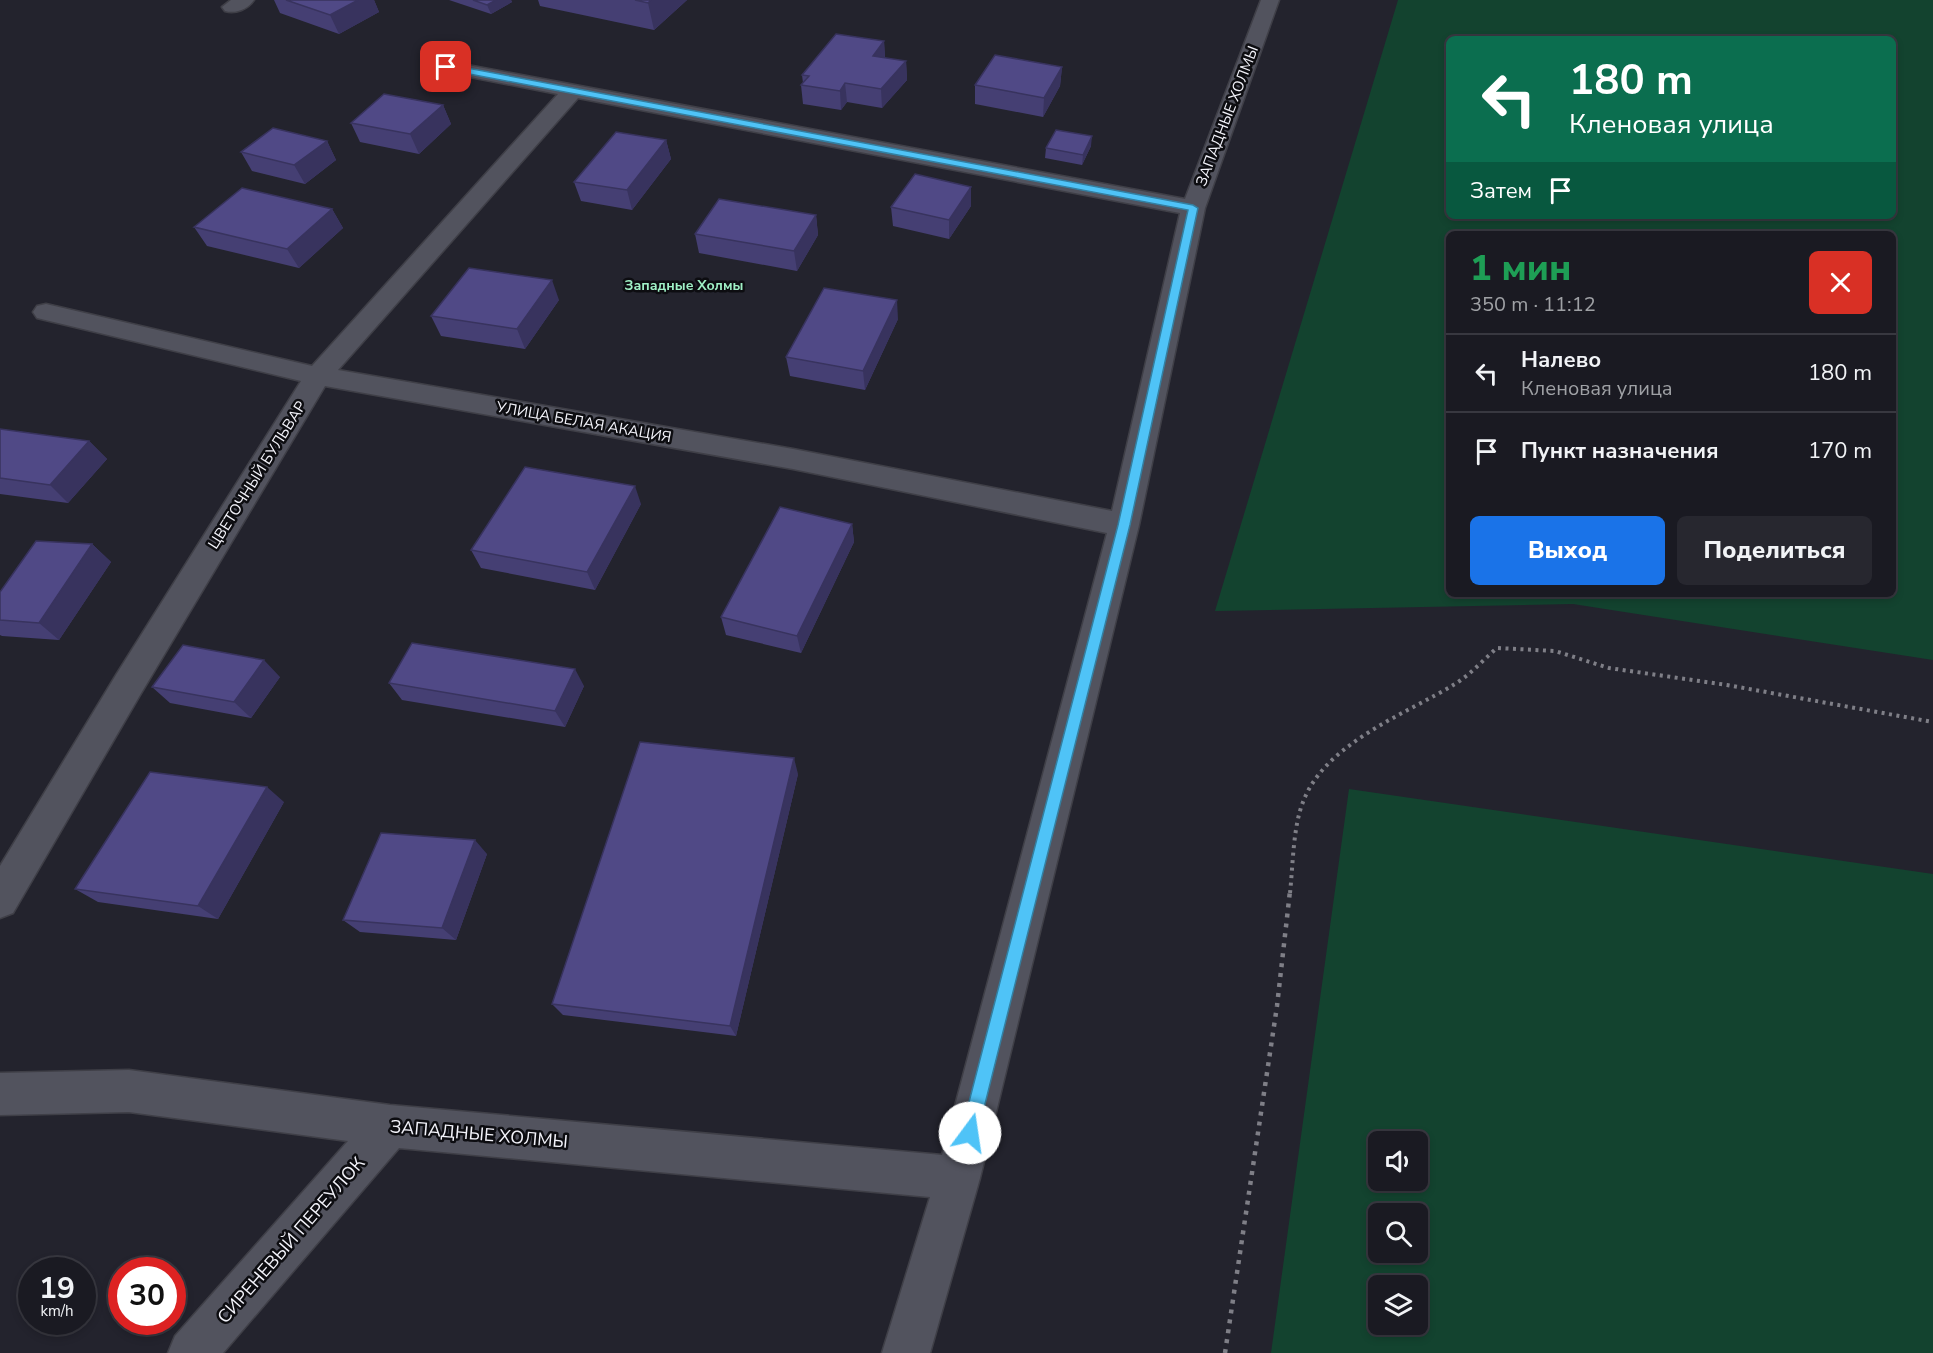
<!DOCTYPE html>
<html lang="ru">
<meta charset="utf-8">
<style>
:root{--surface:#1a1a22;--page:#27272f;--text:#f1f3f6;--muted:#9fa1a5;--line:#383840;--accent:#1a73e8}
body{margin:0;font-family:"Nunito Sans",sans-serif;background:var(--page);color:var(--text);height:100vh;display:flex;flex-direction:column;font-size:22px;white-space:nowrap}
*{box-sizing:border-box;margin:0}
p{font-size:20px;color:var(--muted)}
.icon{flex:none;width:33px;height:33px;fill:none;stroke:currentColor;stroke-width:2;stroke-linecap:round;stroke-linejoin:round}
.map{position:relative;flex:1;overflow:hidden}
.sheet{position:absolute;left:1446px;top:231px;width:450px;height:366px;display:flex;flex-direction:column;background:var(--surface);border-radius:9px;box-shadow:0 3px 9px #0003,0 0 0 2px var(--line)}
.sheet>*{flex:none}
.guide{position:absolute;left:1446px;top:36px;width:450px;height:183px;border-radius:9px;box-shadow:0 3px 9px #0003,0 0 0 2px var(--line);background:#0b6e4f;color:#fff;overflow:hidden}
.fabs{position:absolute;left:1368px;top:1131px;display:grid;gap:12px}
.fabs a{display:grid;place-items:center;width:60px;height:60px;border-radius:9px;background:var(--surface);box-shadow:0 3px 9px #0003,0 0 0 2px var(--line);font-size:30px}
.speed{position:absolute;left:18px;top:1257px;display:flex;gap:12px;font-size:30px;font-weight:700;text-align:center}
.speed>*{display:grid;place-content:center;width:78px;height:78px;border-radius:50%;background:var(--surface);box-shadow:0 3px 9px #0003,0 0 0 2px var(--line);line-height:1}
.speed small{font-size:15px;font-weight:400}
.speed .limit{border:9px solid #d22;background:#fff;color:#111}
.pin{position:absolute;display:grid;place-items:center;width:51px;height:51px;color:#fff;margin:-26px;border-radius:12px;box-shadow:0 3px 9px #0006}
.me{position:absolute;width:66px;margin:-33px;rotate:14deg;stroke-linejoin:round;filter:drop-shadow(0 0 4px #0008)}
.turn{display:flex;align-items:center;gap:21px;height:126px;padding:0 24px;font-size:27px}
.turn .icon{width:78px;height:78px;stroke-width:2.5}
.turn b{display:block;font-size:42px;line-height:51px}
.then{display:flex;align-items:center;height:57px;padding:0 24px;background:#0003;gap:12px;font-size:22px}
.round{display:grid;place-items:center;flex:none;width:63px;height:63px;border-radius:9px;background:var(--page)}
.head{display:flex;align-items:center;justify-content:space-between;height:102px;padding:0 24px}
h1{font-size:36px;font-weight:800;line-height:45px;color:#1e9e55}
.cta{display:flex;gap:12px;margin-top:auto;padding:12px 24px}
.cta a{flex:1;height:69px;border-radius:9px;background:var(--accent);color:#fff;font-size:24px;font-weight:800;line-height:69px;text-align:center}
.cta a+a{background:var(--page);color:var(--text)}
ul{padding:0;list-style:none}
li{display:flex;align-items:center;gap:18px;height:78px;padding:0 24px;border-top:2px solid var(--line)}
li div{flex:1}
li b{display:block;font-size:22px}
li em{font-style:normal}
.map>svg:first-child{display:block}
.green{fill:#13432f;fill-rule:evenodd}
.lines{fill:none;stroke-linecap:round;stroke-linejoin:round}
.minor-casing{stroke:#3f3f47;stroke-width:3}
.path-far1{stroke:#7f7f87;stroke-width:4;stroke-dasharray:3 4.5;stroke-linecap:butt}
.path{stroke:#7f7f87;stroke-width:4.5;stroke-dasharray:4 6;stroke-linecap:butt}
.minor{fill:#52535e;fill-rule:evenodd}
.wall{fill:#453f73}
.shaded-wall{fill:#38335e}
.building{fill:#504986;stroke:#38335e;stroke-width:1.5}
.route{fill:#4fc3f7;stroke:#337fa1;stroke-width:1.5}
.labels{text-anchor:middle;stroke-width:5;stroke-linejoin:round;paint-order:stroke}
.far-neighbourhood-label{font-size:14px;font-weight:bold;fill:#a0f1c6;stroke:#0d0d11}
.street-label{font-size:15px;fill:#f3f3fa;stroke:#0d0d11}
.near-street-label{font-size:18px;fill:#f3f3fa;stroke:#0d0d11}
</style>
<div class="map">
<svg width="1933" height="1353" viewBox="0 0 1933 1353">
<rect width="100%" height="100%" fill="#23232d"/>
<path class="green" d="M 1398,0 L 1933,0 L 1933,660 L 1573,604 L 1215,611 ZM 1449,39 L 1893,39 L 1893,216 L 1449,216 ZM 1449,234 L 1893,234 L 1893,594 L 1449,594 Z
M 1349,789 L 1933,874 L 1933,1353 L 1271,1353 ZM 1378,1142 L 1418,1142 L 1418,1180 L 1378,1180 ZM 1378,1214 L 1418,1214 L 1418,1252 L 1378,1252 ZM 1378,1286 L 1418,1286 L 1418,1324 L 1378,1324 Z"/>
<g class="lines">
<g class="minor-casing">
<path id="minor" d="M 231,0 L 254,0 C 248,9 236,14 225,11 L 222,7 Z
M 1261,0 L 1279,0 L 1205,208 L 1139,525 L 980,1178 L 930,1353 L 882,1353 L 930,1197 L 399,1148 L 223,1353 L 168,1353 L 175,1336 L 348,1141 L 129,1112 L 0,1115 L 0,1073 L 129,1070 L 390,1105 L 942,1155 L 1107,533 L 793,469 L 325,386 L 140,695 L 13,913 L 0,918 L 0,866 L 116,675 L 301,381 L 37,318 L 33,312 L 37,306 L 46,304 L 312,366 L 558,94 L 439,71 L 436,67 L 439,63 L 446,61 L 1185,199 ZM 578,98 L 1180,213 L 1112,511 L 793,449 L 338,370 Z"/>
</g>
<path class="path-far1" d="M 1290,893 C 1293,865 1293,827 1303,802 C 1325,743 1406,714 1455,684 C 1471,674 1483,660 1497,648 L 1555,651 L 1609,668 L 1727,685 L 1933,722"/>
<path class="path" d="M 1225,1353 L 1277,1006 L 1290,891"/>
<use href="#minor" class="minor"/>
</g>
<path class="wall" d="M 274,0 L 374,0 L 379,12 L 339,34 L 280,13 Z
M 449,0 L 511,0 L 512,2 L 491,14 Z
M 538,0 L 687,0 L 654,30 L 540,6 Z
M 884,41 L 885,58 L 906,61 L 907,80 L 882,108 L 847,102 L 841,110 L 803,104 L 801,85 L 803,83 L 802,75 Z
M 1062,67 L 1060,86 L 1043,117 L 975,104 L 975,85 Z
M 443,105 L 451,124 L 419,154 L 360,142 L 351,123 Z
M 666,140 L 671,159 L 632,210 L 581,201 L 574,182 Z
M 327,141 L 336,160 L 305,184 L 252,171 L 241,152 Z
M 1091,146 L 1082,165 L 1045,158 L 1046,148 Z
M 971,187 L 971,206 L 949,239 L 893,226 L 891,207 Z
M 332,209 L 343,228 L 299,268 L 207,246 L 194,227 Z
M 816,215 L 818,235 L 797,271 L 699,253 L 695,234 Z
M 559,300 L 525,349 L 441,336 L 431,316 Z
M 898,319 L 865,390 L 790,376 L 786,357 Z
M 0,429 L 89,441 L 107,459 L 68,503 L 0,494 Z
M 641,504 L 595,590 L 481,568 L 471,550 Z
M 852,524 L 854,542 L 801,653 L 726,635 L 721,617 Z
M 92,544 L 111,562 L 59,640 L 2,636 L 0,635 L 0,592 Z
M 280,677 L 251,718 L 170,703 L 152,687 Z
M 389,683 L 584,686 L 565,727 L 402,700 Z
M 798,774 L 736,1036 L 563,1015 L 552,1004 Z
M 284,802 L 218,919 L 98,902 L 75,889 Z
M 487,854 L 456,940 L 360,932 L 343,920 Z"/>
<path class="shaded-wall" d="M 358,0 L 374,0 L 379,12 L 339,34 L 330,15 Z
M 496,0 L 511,0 L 512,2 L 491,14 L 487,5 Z
M 651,0 L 687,0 L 654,30 L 648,3 Z
M 884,41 L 885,60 L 873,56 Z
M 906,61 L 907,80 L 882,108 L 881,89 Z
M 1062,67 L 1060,86 L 1043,117 L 1044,98 Z
M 845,83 L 847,102 L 841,110 L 840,91 Z
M 443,105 L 451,124 L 419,154 L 410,134 Z
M 1092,136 L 1091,146 L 1082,165 L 1083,155 Z
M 666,140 L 671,159 L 632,210 L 627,190 Z
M 327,141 L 336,160 L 305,184 L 294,165 Z
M 971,187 L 971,206 L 949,239 L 949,220 Z
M 332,209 L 343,228 L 299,268 L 287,249 Z
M 816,215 L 818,235 L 797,271 L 794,251 Z
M 552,280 L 559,300 L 525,349 L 517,329 Z
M 897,300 L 898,319 L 865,390 L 863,371 Z
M 89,441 L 107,459 L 68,503 L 50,485 Z
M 635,486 L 641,504 L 595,590 L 587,572 Z
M 852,524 L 854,542 L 801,653 L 797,636 Z
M 92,544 L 111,562 L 59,640 L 39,623 Z
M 264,660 L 280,677 L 251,718 L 234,702 Z
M 575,669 L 584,686 L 565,727 L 555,711 Z
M 794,758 L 798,774 L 736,1036 L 730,1026 Z
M 267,787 L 284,802 L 218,919 L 198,906 Z
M 475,840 L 487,854 L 456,940 L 442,928 Z"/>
<path class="building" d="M 286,0 L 358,0 L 330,15 Z
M 473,0 L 496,0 L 487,5 Z
M 635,0 L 651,0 L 648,3 Z
M 836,34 L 884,41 L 873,56 L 906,61 L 881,89 L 845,83 L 840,91 L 801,85 L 809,76 L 802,75 Z
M 995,55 L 1062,67 L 1044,98 L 975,85 Z
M 384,94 L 443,105 L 410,134 L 351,123 Z
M 273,128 L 327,141 L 294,165 L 241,152 Z
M 1056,130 L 1092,136 L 1083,155 L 1046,148 Z
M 616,132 L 666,140 L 627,190 L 574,182 Z
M 915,174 L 971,187 L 949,220 L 891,207 Z
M 242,188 L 332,209 L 287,249 L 194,227 Z
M 719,199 L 816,215 L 794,251 L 695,234 Z
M 469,268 L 552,280 L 517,329 L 431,316 Z
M 824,288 L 897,300 L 863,371 L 786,357 Z
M 0,429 L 89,441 L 50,485 L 0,478 Z
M 525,467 L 635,486 L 587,572 L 471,550 Z
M 780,507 L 852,524 L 797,636 L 721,617 Z
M 36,541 L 92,544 L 39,623 L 0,620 L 0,592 Z
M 412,643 L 575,669 L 555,711 L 389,683 Z
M 183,645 L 264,660 L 234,702 L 152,687 Z
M 640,742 L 794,758 L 730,1026 L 552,1004 Z
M 150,772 L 267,787 L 198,906 L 75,889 Z
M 381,833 L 475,840 L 442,928 L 343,920 Z"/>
<path class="route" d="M 446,64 L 1193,205 L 1198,208 L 1130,525 L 976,1140 L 970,1142 L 963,1140 L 961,1133 L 1118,525 L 1188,210 L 443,69 L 442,67 Z"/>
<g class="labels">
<g class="far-neighbourhood-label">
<text x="684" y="290">Западные Холмы</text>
</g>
<g class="street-label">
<text transform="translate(1227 116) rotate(-69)" y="5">ЗАПАДНЫЕ ХОЛМЫ</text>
<text transform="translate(584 422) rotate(10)" y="5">УЛИЦА БЕЛАЯ АКАЦИЯ</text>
<text transform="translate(257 475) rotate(-58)" y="5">ЦВЕТОЧНЫЙ БУЛЬВАР</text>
</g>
<g class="near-street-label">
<text transform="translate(479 1134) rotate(5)" y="6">ЗАПАДНЫЕ ХОЛМЫ</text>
<text transform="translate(291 1240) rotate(-49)" y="6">СИРЕНЕВЫЙ ПЕРЕУЛОК</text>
</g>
</g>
</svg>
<div class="fabs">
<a><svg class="icon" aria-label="sound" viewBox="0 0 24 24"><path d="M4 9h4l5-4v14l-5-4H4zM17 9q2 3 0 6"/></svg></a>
<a><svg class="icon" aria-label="search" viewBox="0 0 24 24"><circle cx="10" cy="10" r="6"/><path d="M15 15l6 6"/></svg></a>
<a><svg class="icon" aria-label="layers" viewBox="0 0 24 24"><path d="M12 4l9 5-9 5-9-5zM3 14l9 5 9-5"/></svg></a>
</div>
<div class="speed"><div>19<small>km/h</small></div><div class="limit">30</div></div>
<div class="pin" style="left:446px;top:67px;background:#d93025"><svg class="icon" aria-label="arrive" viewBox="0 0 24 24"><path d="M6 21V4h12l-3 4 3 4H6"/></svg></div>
<svg class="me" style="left:970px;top:1133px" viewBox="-20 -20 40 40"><circle r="19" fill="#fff"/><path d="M0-13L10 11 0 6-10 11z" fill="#4fc3f7"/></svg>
<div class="guide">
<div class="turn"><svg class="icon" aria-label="left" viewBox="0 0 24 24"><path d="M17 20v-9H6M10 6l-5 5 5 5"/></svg><div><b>180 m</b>Кленовая улица</div></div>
<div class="then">Затем<svg class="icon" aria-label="arrive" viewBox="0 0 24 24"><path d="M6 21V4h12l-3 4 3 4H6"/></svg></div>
</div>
<section class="sheet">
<div class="head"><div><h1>1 мин</h1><p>350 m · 11:12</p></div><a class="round" style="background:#d93025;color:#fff"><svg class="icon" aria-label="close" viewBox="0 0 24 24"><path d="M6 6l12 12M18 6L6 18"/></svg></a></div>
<ul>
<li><svg class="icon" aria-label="left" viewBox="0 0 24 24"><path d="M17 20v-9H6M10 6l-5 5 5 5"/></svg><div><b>Налево</b><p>Кленовая улица</p></div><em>180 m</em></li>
<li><svg class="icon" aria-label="arrive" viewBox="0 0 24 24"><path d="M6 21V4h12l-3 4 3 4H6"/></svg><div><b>Пункт назначения</b></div><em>170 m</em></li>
</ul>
<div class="cta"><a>Выход</a><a>Поделиться</a></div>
</section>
</div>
